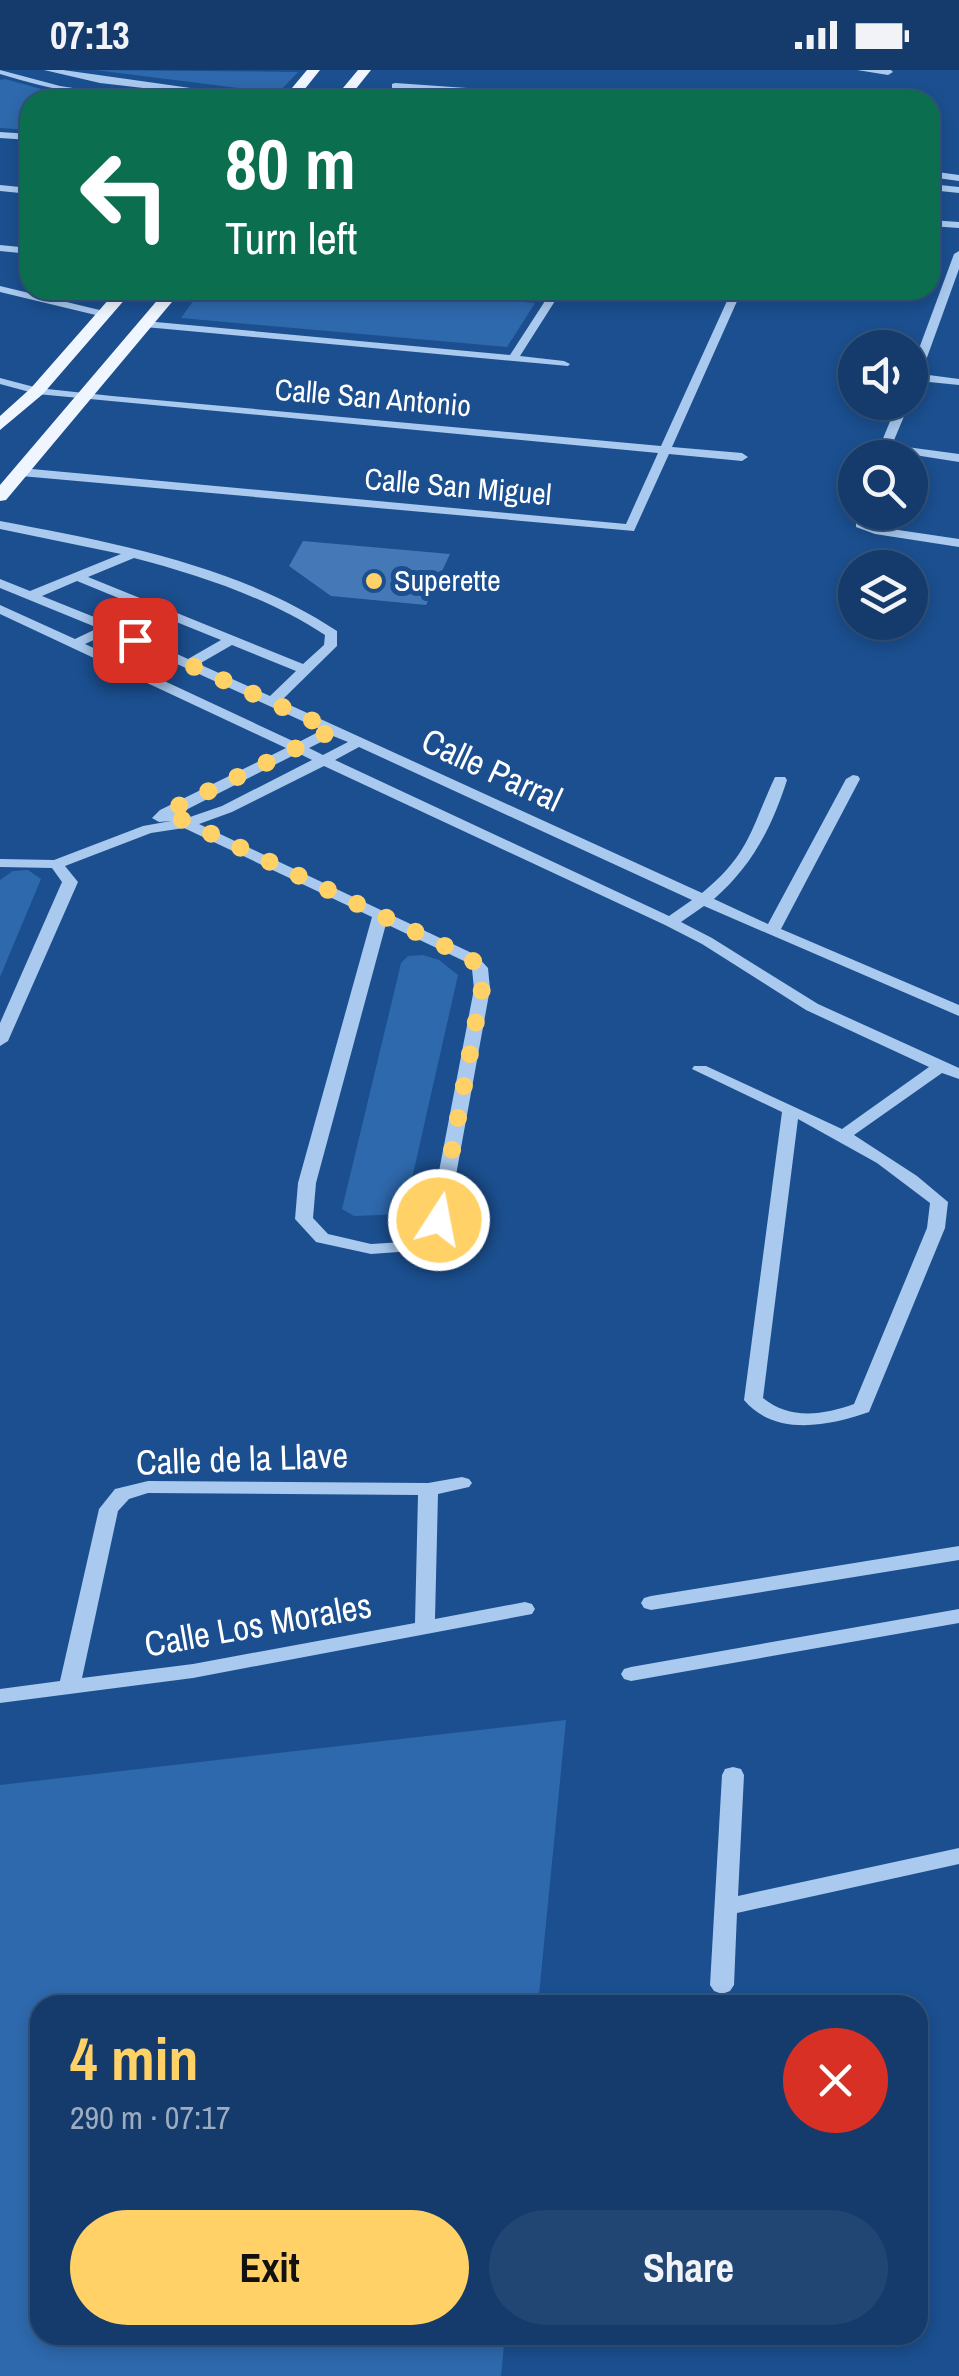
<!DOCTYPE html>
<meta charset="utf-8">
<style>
:root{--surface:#143b6b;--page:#214673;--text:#f1f3f6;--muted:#9dadc1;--line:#33557e;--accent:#ffd166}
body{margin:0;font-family:"Archivo Narrow",sans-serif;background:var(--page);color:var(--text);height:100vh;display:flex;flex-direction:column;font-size:38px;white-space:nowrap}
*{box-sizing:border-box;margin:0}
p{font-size:32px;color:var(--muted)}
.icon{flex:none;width:55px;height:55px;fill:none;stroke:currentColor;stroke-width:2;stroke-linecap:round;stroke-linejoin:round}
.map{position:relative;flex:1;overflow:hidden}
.drawer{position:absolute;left:30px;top:1925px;width:898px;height:350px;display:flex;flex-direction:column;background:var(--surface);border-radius:30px;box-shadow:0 5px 15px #0003,0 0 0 2px var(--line)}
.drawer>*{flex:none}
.banner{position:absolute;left:20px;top:20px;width:920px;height:210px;border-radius:30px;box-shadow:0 5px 15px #0003,0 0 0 2px var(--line);background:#0b6e4f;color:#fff;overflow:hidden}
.buttons{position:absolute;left:838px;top:260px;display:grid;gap:20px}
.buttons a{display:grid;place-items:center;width:90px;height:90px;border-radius:50%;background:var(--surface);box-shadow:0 5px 15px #0003,0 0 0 2px var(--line);font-size:50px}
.pin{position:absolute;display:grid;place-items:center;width:85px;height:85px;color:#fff;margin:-42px;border-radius:20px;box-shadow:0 5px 15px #0006}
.me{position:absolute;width:110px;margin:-55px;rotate:11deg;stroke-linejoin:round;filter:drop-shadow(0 0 8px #0008)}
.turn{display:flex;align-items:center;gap:35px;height:210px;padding:0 40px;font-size:45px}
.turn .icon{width:130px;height:130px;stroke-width:2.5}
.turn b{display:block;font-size:70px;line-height:85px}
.round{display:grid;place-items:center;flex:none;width:105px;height:105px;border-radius:52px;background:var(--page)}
.head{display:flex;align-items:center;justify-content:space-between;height:170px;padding:0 40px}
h1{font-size:60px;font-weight:800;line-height:75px;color:var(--accent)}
.primary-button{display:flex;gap:20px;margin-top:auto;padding:20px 40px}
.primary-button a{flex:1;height:115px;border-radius:60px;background:var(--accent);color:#111;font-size:40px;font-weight:800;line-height:115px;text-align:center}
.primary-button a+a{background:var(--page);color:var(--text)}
.status{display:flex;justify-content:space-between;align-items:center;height:70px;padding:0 50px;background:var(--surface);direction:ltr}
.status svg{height:28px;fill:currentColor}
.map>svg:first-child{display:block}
.green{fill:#2e69ad}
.building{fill:#4478b7}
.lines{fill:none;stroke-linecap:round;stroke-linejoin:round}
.minor{fill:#a9c9ee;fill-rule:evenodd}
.major{fill:#f0f6ff;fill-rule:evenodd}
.route{stroke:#ffd166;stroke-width:18;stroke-dasharray:0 32.4}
.poi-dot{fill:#ffd166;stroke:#1b4f8f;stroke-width:4}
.labels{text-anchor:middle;stroke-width:10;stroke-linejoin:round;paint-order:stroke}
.far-street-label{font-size:30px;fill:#fff;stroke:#1b4f8f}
.far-poi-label{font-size:30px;fill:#fff;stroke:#1b4f8f;text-anchor:start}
.street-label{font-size:35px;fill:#fff;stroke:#1b4f8f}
</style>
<div class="status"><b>07:13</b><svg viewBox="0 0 49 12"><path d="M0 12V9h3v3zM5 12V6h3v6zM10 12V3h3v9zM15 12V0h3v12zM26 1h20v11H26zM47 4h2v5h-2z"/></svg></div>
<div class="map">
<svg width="959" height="2306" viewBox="0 0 959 2306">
<rect width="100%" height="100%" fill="#1b4f8f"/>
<path class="green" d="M 95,0 L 298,2 L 278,23 Z
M 5,9 L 52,22 L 118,30 L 30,30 L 30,60 L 0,58 L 0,10 Z
M 201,220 L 388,220 L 535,233 L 507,277 L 181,248 Z
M 28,800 L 41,809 L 0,907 L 0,810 L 13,801 Z
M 423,885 L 439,890 L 458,905 L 404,1144 L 354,1146 L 342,1139 L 397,910 L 401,893 L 408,886 Z
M 566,1650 L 538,1935 L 40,1935 L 40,2265 L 505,2265 L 501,2306 L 0,2306 L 0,1715 Z"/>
<path class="building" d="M 303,471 L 450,484 L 426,535 L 331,526 L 289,496 Z"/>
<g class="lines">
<path class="minor" d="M 0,0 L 60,16 L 152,30 C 99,30 50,19 0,4 Z
M 44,0 L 63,0 L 276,30 L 247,30 L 100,13 Z
M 857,0 L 891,0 L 893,2 L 888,5 Z
M 395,13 L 598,27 L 603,30 L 558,30 L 392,18 L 392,14 Z
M 0,62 L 30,64 L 30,70 L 0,68 Z
M 930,101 L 959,105 L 959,111 L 930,107 Z
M 930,114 L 959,117 L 959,123 L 930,120 Z
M 0,115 L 30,118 L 30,124 L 0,121 Z
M 930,150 L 959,152 L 959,158 L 930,156 Z
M 0,175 L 30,178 L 30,184 L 0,181 Z
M 959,181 L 959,199 L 921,304 L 959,309 L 959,315 L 919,311 L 914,321 L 910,322 L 910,303 L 954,184 Z
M 0,216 L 108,242 L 109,244 L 104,247 L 0,222 Z
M 463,220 L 549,224 L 552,220 L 562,220 L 520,286 L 564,291 L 570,294 L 568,296 L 145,257 L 140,254 L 145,251 L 510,285 L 545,231 L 468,223 Z
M 732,220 L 742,220 L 672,377 L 742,383 L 748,387 L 742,391 L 669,384 L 634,461 L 21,406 L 15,402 L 21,398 L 626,454 L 658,383 L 37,324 L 0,314 L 0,308 L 38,318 L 112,326 L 661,376 Z
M 898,332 L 910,332 L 892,375 L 959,384 L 959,392 L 889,381 L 887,388 L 875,388 Z
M 856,442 L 868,442 L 866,452 L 878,457 L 959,469 L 959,477 L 875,464 L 856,457 Z
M 0,451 C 115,473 237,495 337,561 L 337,576 L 281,631 L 702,823 C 750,784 751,758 775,707 L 785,707 L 787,710 C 772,757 752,796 714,829 L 768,854 L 846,709 L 853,705 L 858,706 L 860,709 L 781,859 L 959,935 L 959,946 L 704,836 L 681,852 L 712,868 L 818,934 L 959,998 L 959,1009 L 942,1003 L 854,1065 L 917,1106 L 948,1132 L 945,1158 L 869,1342 C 829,1356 775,1367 744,1330 L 782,1042 L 692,999 L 694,996 L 706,996 L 842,1059 L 929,997 L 806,940 L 702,874 L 665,855 L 324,696 L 232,742 L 199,754 L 476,885 L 488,898 L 490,919 L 448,1149 L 429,1173 L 412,1181 L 371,1184 L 316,1172 L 295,1149 L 298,1113 L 372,847 L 184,758 L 151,763 L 65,796 L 78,812 L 8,971 L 0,976 L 0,953 L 62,812 L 52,798 L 0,797 L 0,789 L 54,790 L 143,756 L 171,751 L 159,752 L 152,748 L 160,740 L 286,678 L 0,544 L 0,535 L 75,569 L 98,558 L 0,518 L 0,509 L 30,521 L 121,484 L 0,459 ZM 134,488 C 199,505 269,528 325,565 L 324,575 L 303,594 L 88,507 ZM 77,511 L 143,538 L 109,553 L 42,526 ZM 154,543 L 221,570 L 188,589 L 120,558 ZM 109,563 L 322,660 L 297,673 L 85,574 ZM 232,575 L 296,601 L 270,626 L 199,594 ZM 333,666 L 348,672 L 323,685 L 309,678 ZM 359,677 L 692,830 L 669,846 L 335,690 ZM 298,683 L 312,690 L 222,736 L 187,748 L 178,744 ZM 386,854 L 464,891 L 472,899 L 474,919 L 430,1148 L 417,1165 L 403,1172 L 371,1174 L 328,1164 L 313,1148 L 316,1113 ZM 798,1049 L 877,1093 L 930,1133 L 927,1158 L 854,1334 C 824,1345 789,1350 763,1328 Z
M 462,1407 L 469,1409 L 472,1413 L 469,1417 L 438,1424 L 435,1549 L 525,1532 L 532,1534 L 535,1539 L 532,1544 L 193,1608 L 0,1633 L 0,1619 L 60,1611 L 99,1439 L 115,1419 L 148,1411 L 428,1413 ZM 148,1423 L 418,1425 L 415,1553 L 193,1594 L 82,1608 L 118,1441 L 129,1429 Z
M 959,1476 L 959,1490 L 651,1540 L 644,1538 L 641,1533 L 644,1528 L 651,1526 Z
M 959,1539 L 959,1553 L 631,1611 L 624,1609 L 621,1604 L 624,1599 L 631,1597 Z
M 733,1697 L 741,1699 L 744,1705 L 738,1826 L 959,1778 L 959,1794 L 737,1843 L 734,1915 L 730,1921 L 722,1924 L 714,1921 L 710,1915 L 722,1705 L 725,1699 Z"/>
<path class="major" d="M 307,0 L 320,0 L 296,30 L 282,30 Z
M 358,0 L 371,0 L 347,30 L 333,30 Z
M 117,220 L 133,220 L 43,324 L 0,360 L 0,346 L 31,318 Z
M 166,220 L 182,220 L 6,430 L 0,431 L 0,415 Z"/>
</g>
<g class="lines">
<path class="route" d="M 135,570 L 333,660 L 166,742 L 470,888 L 480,898 L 482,919 L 439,1150"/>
</g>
<circle class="poi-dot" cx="374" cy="511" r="10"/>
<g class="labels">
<g class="far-street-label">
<text transform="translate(373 328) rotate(5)" y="10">Calle San Antonio</text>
<text transform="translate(458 417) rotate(5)" y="10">Calle San Miguel</text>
</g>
<g class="far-poi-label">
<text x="394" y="521">Superette</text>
</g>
<g class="street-label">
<text transform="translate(492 700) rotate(25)" y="12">Calle Parral</text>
<text transform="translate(242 1389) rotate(-2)" y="12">Calle de la Llave</text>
<text transform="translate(258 1555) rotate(-10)" y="12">Calle Los Morales</text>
</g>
</g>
</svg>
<div class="buttons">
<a><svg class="icon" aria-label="sound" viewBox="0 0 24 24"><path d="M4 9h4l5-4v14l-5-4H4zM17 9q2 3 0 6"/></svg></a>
<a><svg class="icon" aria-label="search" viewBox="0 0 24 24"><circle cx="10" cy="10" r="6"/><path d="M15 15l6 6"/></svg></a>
<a><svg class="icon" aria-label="layers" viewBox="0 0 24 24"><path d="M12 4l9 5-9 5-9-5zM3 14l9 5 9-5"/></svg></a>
</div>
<div class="pin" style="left:135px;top:570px;background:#d93025"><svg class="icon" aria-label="arrive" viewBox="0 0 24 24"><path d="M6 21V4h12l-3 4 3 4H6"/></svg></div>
<svg class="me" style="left:439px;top:1150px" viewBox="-20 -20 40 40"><circle r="17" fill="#ffd166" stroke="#fff" stroke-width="3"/><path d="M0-11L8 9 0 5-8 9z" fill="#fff"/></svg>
<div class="banner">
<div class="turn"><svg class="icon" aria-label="left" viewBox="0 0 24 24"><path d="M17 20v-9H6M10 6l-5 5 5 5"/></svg><div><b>80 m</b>Turn left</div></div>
</div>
<section class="drawer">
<div class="head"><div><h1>4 min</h1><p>290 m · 07:17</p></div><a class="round" style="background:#d93025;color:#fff"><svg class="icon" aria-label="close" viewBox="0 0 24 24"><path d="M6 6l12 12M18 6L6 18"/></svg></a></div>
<div class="primary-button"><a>Exit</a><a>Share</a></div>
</section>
</div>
